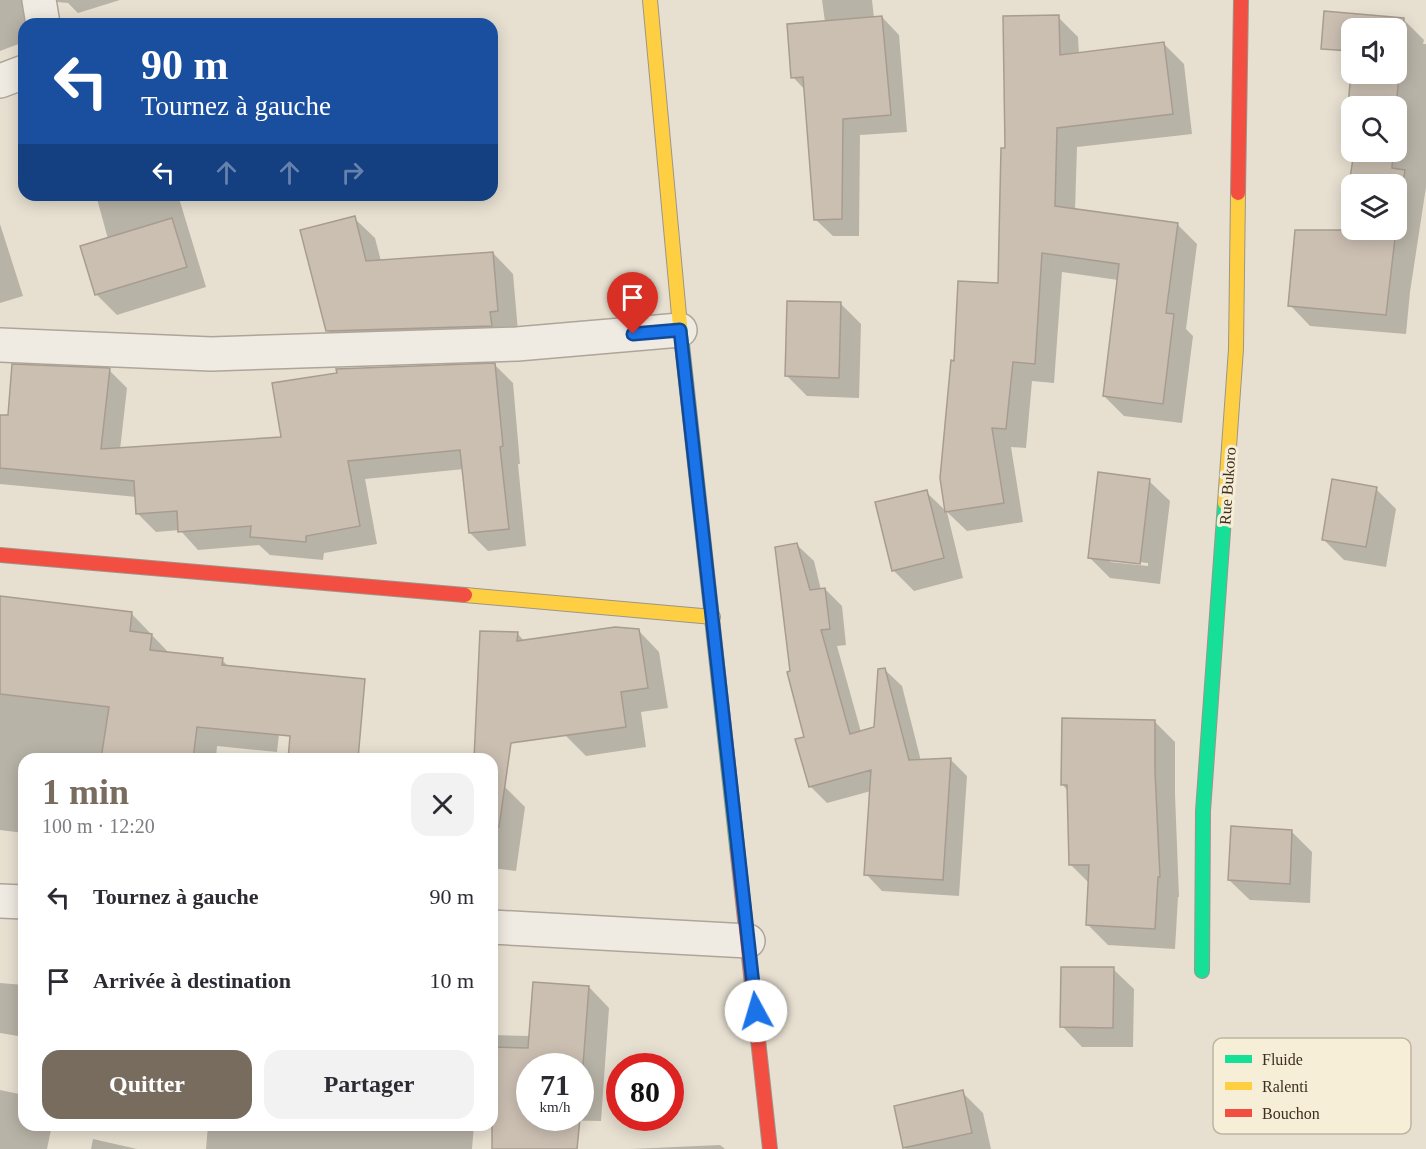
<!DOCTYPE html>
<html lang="fr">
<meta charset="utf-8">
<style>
:root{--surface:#fff;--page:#f2f2f3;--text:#2b2b33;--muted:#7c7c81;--accent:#786c5e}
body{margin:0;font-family:Georgia,serif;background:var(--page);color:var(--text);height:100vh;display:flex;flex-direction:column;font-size:22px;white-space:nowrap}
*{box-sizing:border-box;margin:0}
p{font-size:20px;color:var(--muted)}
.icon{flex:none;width:33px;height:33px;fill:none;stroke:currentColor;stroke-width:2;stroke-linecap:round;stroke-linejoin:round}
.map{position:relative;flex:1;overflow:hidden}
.side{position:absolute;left:18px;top:753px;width:480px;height:378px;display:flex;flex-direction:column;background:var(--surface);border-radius:18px;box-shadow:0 3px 15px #0003}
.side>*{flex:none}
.banner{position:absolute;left:18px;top:18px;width:480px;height:183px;border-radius:18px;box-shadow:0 3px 15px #0003;background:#1a4fa0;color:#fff;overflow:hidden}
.controls{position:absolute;left:1341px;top:18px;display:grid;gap:12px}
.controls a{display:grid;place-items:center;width:66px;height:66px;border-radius:12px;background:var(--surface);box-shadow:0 3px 15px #0003;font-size:30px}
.speed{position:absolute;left:516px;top:1053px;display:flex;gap:12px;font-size:30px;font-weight:700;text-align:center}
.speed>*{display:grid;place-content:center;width:78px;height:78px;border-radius:50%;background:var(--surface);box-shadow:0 3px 15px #0003;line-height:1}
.speed small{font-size:15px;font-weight:400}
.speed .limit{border:9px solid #d22;background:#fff;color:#111}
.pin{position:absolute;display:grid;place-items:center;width:51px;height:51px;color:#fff;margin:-62px -26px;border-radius:50% 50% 50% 0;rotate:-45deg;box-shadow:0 0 6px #0007}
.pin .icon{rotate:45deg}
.me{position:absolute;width:66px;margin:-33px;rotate:354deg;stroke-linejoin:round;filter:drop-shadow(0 0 4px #0008)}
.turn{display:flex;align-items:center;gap:21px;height:126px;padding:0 24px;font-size:27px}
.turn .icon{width:78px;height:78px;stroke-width:2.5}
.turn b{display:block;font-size:42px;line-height:51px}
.lanes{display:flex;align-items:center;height:57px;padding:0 24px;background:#0003;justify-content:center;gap:30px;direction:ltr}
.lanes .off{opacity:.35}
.round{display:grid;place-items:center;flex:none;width:63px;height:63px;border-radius:18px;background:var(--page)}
.summary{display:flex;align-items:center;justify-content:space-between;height:102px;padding:0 24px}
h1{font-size:36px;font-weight:600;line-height:45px;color:var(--accent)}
.cta{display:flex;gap:12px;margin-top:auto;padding:12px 24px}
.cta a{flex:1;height:69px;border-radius:18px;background:var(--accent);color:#fff;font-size:24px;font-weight:600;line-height:69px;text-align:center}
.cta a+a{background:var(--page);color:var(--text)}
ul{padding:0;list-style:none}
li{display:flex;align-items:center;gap:18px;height:84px;padding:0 24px}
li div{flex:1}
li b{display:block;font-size:22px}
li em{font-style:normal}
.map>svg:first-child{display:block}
.shadow{fill:#0003;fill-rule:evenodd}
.building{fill:#cbbfb2;stroke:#a89c90;stroke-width:1.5}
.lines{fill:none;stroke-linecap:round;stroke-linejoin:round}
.street-casing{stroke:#ada599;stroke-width:36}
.fast-casing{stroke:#9c958a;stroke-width:16}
.slow-casing{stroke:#9c958a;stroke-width:16}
.jam-casing{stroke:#9c958a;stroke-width:16}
.street{stroke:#efebe3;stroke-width:33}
.fast{stroke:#16e098;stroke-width:14}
.slow{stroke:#ffcf43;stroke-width:14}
.jam{stroke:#f24e42;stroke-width:14}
.route-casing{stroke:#114b97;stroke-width:15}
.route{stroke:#1a73e8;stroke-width:10}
.labels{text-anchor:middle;stroke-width:6;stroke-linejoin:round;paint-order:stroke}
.street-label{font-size:16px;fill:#3d2e20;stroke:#f7eed8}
.key{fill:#f7eed8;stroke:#bfb4a1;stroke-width:1.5}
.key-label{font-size:16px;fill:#3d2e20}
</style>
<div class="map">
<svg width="1426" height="1149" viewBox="0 0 1426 1149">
<rect width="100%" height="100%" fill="#e7e0d1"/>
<path class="shadow" d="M 0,0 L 120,0 L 78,13 L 68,3 L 57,2 L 48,5 L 38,24 L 24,24 L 24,42 L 0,51 Z
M 822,0 L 872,0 L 874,18 L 882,17 L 899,35 L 907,132 L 860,135 L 859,236 L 833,236 L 815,219 L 805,90 L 793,77 L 825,22 Z
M 1058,17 L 1078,37 L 1079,54 L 1164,44 L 1184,64 L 1192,134 L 1077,147 L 1075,211 L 1177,224 L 1197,244 L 1186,329 L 1193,336 L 1182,423 L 1124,416 L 1104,396 L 1118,280 L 1062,272 L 1054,383 L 1032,381 L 1026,448 L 1011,447 L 1023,522 L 967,531 L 947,512 L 955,362 L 1000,285 L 1007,150 Z
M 1403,19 L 1424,40 L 1423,44 L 1426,44 L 1426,187 L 1410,292 L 1406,334 L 1310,326 L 1290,305 L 1339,262 L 1355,152 L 1396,152 L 1396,106 L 1352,107 L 1349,105 L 1352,74 L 1396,74 L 1396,28 L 1356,28 L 1356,21 ZM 1352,184 L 1396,184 L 1396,230 L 1352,230 Z
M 96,195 L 178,195 L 206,287 L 117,315 L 96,294 L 108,239 Z
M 354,218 L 375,238 L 381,261 L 493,253 L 513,274 L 518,331 L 348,351 L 328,331 Z
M 0,224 L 23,296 L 0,303 Z
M 841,304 L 861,324 L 859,398 L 807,396 L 787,376 Z
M 495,365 L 513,383 L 520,464 L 518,464 L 526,546 L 488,551 L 470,533 L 464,469 L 365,479 L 377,544 L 324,553 L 323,560 L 270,555 L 259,545 L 198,550 L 180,530 L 156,532 L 138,514 L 137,497 L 0,484 L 0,416 L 9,417 L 109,370 L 127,388 L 120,450 L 283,438 Z
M 1149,481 L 1170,501 L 1160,584 L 1110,578 L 1089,557 ZM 1110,559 L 1148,563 L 1148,566 L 1110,562 Z
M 1376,489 L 1396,509 L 1386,567 L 1344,560 L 1323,539 Z
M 926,492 L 947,512 L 963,578 L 914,591 L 893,570 Z
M 797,545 L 814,561 L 821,590 L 825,589 L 842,606 L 846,645 L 837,646 L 861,732 L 875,728 L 885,670 L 902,686 L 921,761 L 950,759 L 967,776 L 959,896 L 882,891 L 866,874 L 871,791 L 827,803 L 810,786 L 806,738 L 791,672 Z
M 0,597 L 131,613 L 170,654 L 222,660 L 229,667 L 284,691 L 277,752 L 217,746 L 216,759 L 24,759 L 24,833 L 0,830 Z
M 639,631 L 659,652 L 668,708 L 641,712 L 646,747 L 586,756 L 565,735 L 499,731 L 517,633 L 525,642 Z
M 1155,722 L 1175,742 L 1175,794 L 1179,897 L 1178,897 L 1175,949 L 1108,945 L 1087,924 L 1090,884 L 1071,865 L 1068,791 L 1063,785 Z
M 492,785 L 504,786 L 525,807 L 516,871 L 492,868 Z
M 1291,831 L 1312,852 L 1310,903 L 1250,900 L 1229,880 Z
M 1113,969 L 1134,989 L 1133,1047 L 1082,1047 L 1062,1026 Z
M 0,983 L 24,985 L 24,1037 L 0,1033 Z
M 589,987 L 609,1008 L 601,1121 L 492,1119 L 492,1035 L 531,1036 ZM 530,1066 L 580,1066 L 580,1118 L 530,1118 Z
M 0,1090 L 24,1095 L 24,1125 L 52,1125 L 47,1149 L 0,1149 Z
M 962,1092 L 983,1113 L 991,1149 L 906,1149 L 904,1147 Z
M 208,1125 L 474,1125 L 472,1149 L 206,1149 Z
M 93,1139 L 137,1149 L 91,1149 Z
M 720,1145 L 725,1149 L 630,1149 Z"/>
<path class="building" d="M 1324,11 L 1404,18 L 1396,108 L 1396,106 L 1348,106 L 1352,61 L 1352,74 L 1396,74 L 1396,28 L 1352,28 L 1352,51 L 1321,49 Z
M 1059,15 L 1060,55 L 1164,42 L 1173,114 L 1057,128 L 1055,206 L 1178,223 L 1166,313 L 1174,314 L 1163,404 L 1103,396 L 1119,264 L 1042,253 L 1035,364 L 1013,362 L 1006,429 L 992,428 L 1004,503 L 945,512 L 940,478 L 951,360 L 954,361 L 958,281 L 998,283 L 1001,148 L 1005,148 L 1003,16 Z
M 882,16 L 891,115 L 843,119 L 842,219 L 814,220 L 803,77 L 791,78 L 787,24 Z
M 1354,152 L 1393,152 L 1392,168 L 1405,170 L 1396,229 L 1396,184 L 1352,184 L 1352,230 L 1396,230 L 1386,315 L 1288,306 L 1295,230 L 1342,230 Z
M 355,216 L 366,261 L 493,252 L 498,311 L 490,312 L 492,326 L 326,331 L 300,230 Z
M 172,218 L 187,267 L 95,295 L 80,246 Z
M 787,301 L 841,302 L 839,378 L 785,376 Z
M 495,363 L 503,446 L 500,447 L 509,529 L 469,533 L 460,450 L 348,461 L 360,526 L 306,536 L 306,542 L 250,537 L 251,526 L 178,532 L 177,511 L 136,514 L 134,481 L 0,468 L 0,415 L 8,415 L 12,364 L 110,368 L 101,449 L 281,437 L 272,383 L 337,373 L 336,369 Z
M 1098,472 L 1150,479 L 1140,564 L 1088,558 Z
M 1332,479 L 1377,487 L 1366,547 L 1322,540 Z
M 927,490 L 944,558 L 892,571 L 875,502 Z
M 797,543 L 810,590 L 825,588 L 830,629 L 821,630 L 850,734 L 874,727 L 878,669 L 885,668 L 909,760 L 951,758 L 943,880 L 864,875 L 871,770 L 809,787 L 795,739 L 804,737 L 787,672 L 790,671 L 775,547 Z
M 0,596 L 132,612 L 130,631 L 152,634 L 150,650 L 223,658 L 222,665 L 365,679 L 358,759 L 288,759 L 290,736 L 197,727 L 193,759 L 101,759 L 109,707 L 0,694 Z
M 615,627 L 639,629 L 648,688 L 621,692 L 626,727 L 511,743 L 499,827 L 492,826 L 492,759 L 474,759 L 480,631 L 518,632 L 517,641 Z
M 1062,718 L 1155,720 L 1155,772 L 1160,877 L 1158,877 L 1155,929 L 1086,925 L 1089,865 L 1069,865 L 1067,785 L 1061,785 Z
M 1231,826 L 1292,830 L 1290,884 L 1228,880 Z
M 1061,967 L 1114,967 L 1113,1028 L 1060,1027 Z
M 533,982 L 589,986 L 580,1105 L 580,1066 L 530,1066 L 530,1118 L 580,1118 L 577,1149 L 492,1149 L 492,1047 L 528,1048 Z
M 963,1090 L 972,1133 L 903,1148 L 894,1106 Z"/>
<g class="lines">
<g class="street-casing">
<path id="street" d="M 39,0 L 43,24
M 0,81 L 24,72
M 0,345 L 211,354 L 517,344 L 680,330
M 0,901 L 24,902
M 492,927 L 748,941"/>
</g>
<g class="fast-casing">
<path id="fast" d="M 680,326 L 737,847
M 1202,971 L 1203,811 L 1225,503"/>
</g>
<g class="slow-casing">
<path id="slow" d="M 650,0 L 680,326
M 1225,503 L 1236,349 L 1238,193
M 465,595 L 713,617"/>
</g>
<g class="jam-casing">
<path id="jam" d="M 1238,193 L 1241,0
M 0,555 L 465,595
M 737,847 L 770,1149"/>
</g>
<use href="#street" class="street"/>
<use href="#fast" class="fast"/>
<use href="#slow" class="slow"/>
<use href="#jam" class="jam"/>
</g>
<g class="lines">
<g class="route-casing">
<path id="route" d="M 633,334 L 680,330 L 756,1011"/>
</g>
<use href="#route" class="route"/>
</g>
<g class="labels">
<g class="street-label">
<text transform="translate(1227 486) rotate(-86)" y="6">Rue Bukoro</text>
</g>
</g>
<rect x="1213" y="1038" width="198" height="96" rx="9" class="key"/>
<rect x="1225" y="1055" width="27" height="8" fill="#16e098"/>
<rect x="1225" y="1082" width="27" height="8" fill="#ffcf43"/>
<rect x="1225" y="1109" width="27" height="8" fill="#f24e42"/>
<g class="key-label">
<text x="1262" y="1065">Fluide</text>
<text x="1262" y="1092">Ralenti</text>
<text x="1262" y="1119">Bouchon</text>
</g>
</svg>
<div class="controls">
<a><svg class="icon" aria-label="sound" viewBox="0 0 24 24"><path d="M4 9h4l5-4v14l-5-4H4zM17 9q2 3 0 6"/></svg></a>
<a><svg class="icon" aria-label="search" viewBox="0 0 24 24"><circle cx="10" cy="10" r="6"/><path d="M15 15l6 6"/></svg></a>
<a><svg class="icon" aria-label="layers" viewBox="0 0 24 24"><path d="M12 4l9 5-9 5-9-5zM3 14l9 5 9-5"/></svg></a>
</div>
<div class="speed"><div>71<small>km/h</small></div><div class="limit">80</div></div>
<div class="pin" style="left:633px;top:334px;background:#d93025"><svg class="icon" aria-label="arrive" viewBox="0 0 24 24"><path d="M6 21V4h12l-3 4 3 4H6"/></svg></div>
<svg class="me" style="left:756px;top:1011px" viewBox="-20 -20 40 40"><circle r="19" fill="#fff"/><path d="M0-13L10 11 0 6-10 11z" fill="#1a73e8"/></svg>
<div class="banner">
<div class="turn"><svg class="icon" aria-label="left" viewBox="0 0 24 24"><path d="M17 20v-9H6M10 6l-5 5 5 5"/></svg><div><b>90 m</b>Tournez à gauche</div></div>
<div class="lanes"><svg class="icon" aria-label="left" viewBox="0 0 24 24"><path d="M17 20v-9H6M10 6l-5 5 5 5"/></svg><svg class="icon off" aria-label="ahead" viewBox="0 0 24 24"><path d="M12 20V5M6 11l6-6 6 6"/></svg><svg class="icon off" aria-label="ahead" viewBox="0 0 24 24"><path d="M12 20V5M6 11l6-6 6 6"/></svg><svg class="icon off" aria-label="right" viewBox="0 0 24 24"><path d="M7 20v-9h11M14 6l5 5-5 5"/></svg></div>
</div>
<section class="side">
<div class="summary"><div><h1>1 min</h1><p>100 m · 12:20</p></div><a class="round"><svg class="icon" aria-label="close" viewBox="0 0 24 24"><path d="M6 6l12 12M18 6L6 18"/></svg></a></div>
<ul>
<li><svg class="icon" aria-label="left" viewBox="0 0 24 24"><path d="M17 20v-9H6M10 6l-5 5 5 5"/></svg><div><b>Tournez à gauche</b></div><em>90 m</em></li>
<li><svg class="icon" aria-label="arrive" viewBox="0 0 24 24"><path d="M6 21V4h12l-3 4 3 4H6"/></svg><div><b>Arrivée à destination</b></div><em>10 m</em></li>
</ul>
<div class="cta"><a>Quitter</a><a>Partager</a></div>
</section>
</div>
